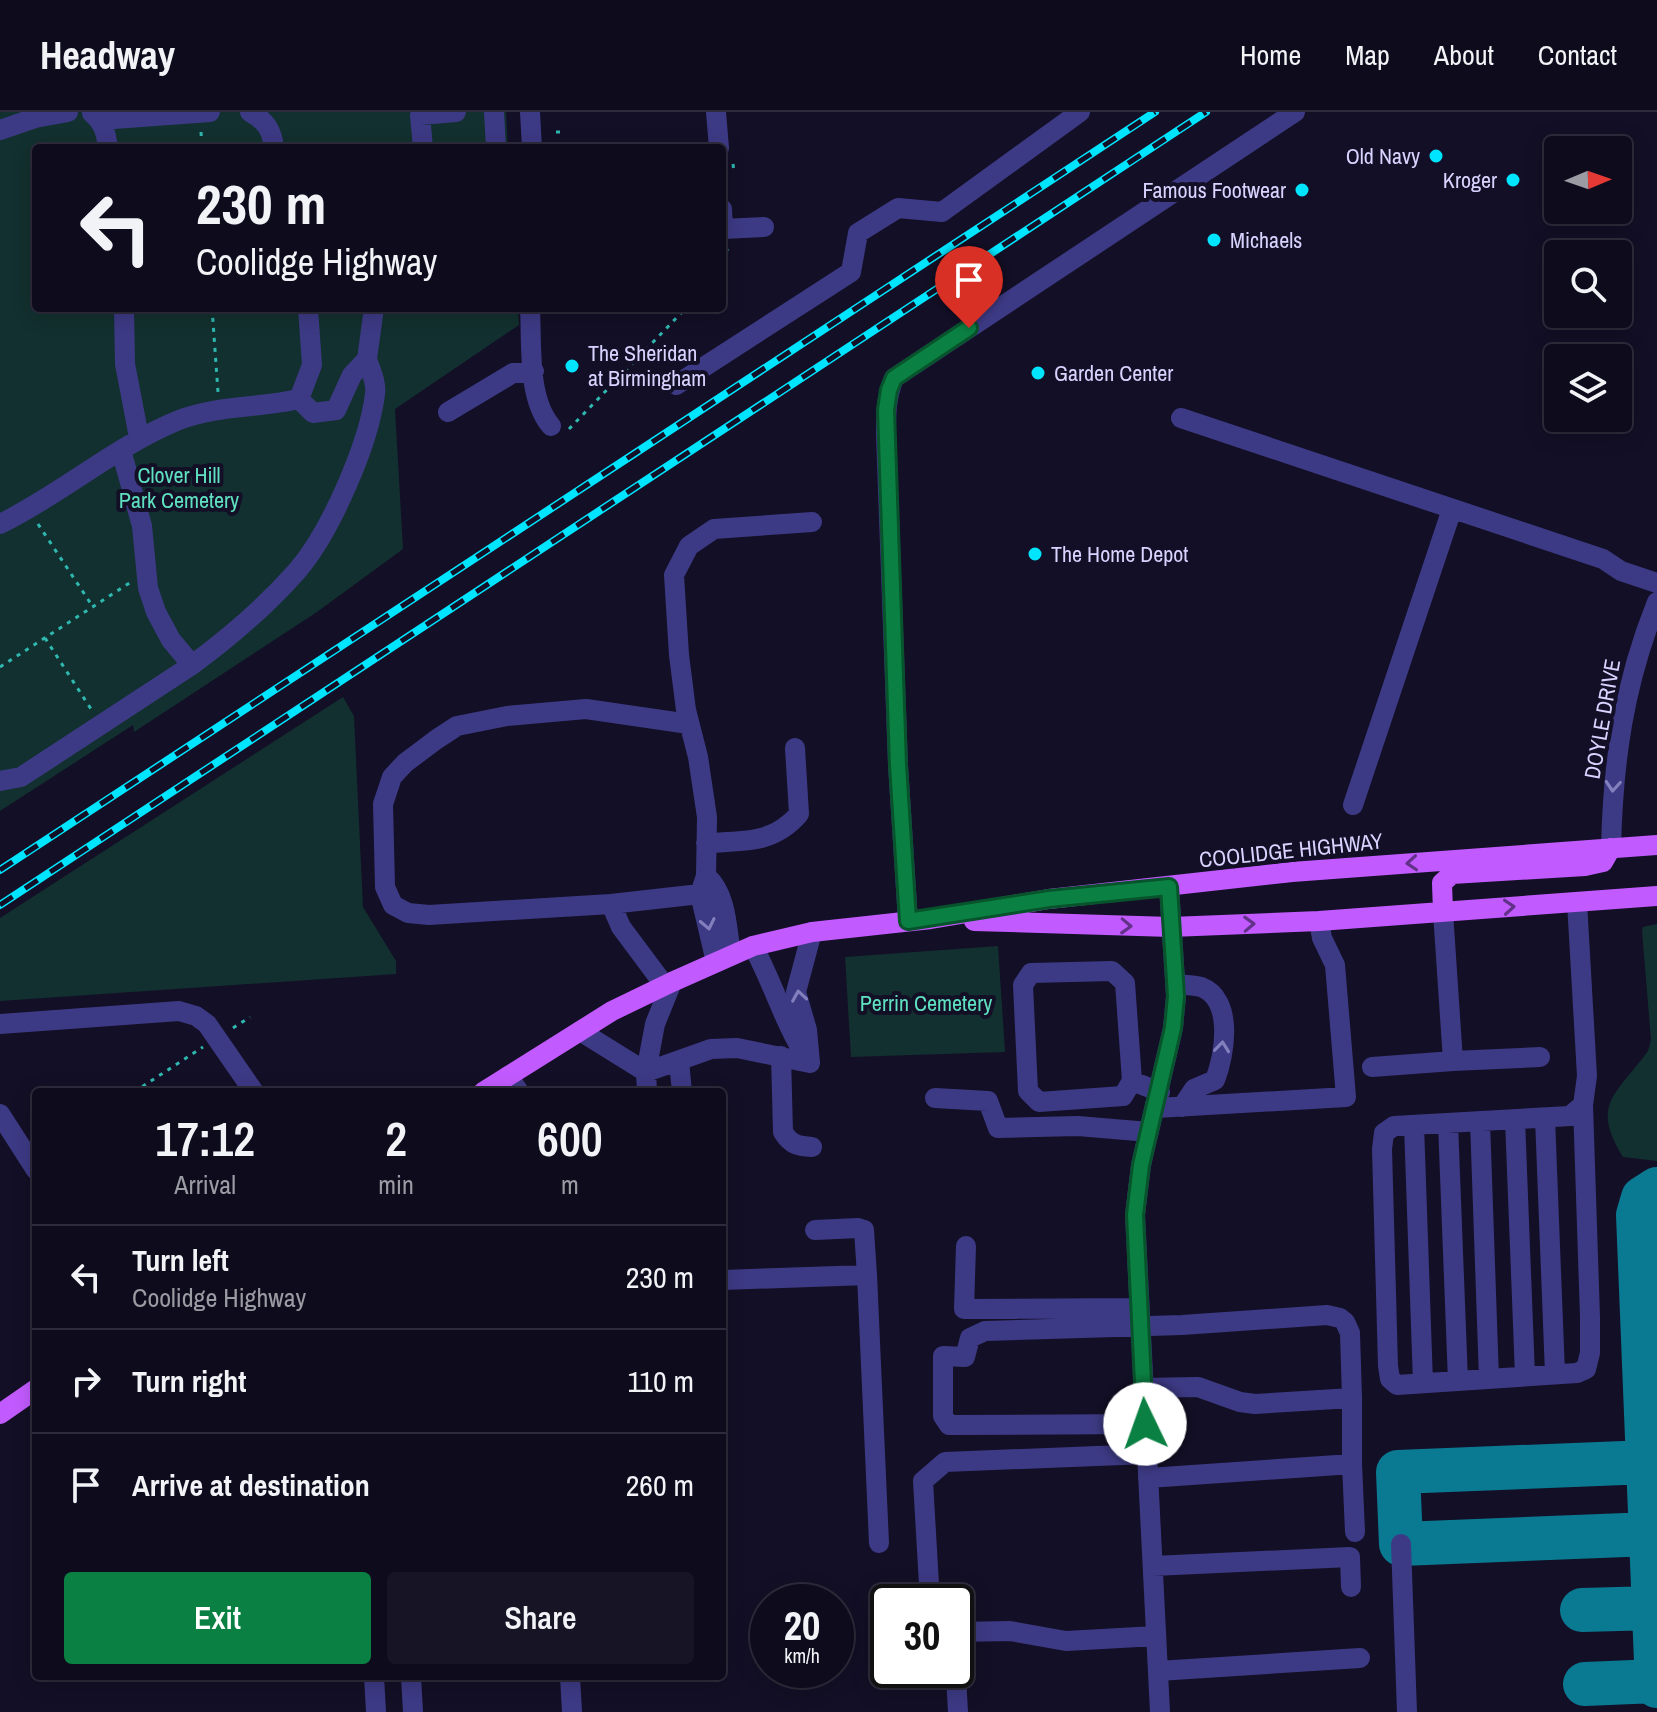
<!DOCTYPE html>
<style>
:root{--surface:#0e0b1c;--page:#171425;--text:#f1f3f6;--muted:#9b9ba3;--line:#2e2b3b;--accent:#0b8043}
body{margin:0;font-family:"Archivo Narrow",sans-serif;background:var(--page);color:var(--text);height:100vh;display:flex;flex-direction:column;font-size:30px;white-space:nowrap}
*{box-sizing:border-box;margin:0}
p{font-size:26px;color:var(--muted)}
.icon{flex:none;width:44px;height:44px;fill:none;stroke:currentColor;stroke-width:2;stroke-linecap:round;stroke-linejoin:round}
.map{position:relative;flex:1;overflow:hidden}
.details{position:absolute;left:32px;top:976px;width:694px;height:592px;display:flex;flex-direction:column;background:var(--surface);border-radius:8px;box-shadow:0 4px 20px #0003,0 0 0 2px var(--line)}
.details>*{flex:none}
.top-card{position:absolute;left:32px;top:32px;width:694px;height:168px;border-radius:8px;box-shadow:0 4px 20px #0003,0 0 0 2px var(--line);background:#0e0b1c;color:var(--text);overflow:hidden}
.needle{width:52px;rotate:88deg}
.buttons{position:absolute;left:1544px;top:24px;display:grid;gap:16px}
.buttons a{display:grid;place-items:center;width:88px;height:88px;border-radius:8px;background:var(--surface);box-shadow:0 4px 20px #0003,0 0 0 2px var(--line);font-size:40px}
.speed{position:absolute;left:750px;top:1472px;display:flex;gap:16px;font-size:40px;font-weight:700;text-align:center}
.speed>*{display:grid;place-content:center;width:104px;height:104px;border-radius:50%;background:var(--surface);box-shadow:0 4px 20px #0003,0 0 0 2px var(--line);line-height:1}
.speed small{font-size:20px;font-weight:400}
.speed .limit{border:4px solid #111;border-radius:12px;background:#fff;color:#111}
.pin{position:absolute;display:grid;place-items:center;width:68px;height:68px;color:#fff;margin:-82px -34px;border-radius:50% 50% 50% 0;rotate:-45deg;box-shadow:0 0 8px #0007}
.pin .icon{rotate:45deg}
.me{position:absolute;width:88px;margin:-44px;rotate:357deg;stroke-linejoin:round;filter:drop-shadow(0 0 6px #0008)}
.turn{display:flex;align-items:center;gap:28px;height:168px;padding:0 32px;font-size:36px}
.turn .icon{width:104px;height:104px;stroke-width:2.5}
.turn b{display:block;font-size:56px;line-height:68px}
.eta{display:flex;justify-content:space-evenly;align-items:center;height:136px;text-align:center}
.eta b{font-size:48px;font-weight:600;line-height:56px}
.primary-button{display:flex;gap:16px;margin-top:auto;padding:16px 32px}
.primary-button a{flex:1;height:92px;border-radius:8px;background:var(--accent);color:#fff;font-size:32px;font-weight:600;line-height:92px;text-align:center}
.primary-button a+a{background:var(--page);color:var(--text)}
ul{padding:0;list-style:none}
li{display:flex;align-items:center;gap:24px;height:104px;padding:0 32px;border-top:2px solid var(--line)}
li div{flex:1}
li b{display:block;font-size:30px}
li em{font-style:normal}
header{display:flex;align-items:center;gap:48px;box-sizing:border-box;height:112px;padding:0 40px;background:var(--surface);border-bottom:2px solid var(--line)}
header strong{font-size:38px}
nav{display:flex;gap:44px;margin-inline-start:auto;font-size:28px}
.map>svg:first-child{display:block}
.green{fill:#12302f}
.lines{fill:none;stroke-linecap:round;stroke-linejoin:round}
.taxiway{stroke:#0a7a92;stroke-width:44}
.path{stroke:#2fb8b0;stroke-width:3;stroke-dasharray:4 6;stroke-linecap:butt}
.minor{stroke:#3d3a85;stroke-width:20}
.major{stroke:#c25bff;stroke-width:20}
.rail-casing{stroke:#00e5ff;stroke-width:8}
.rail{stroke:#130f26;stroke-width:5;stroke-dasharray:15;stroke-linecap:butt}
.oneway{stroke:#837fbc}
.oneway2{stroke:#623188}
.route-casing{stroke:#07532c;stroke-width:20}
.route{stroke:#0b8043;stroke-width:14}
.poi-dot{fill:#00e5ff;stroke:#130f26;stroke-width:3}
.labels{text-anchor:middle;stroke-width:8;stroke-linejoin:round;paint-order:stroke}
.poi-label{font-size:22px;fill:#d9d4ff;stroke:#130f26;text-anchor:start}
.park-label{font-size:22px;fill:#5fe0c0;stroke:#130f26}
.street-label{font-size:22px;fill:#d9d4ff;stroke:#130f26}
</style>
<header>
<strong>Headway</strong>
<nav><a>Home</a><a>Map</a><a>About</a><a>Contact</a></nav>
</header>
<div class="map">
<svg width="1657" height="1600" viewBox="0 0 1657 1600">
<rect width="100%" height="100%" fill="#130f26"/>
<path class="green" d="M 0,0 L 506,0 L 508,36 L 36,36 L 36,196 L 518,196 L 519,213 L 395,297 L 403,437 L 317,500 L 134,620 L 133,613 L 0,699 Z
M 343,585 L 354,604 L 363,795 L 396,849 L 396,862 L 0,889 L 0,806 Z
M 1657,812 L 1657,1049 L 1623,1045 C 1590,992 1616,983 1648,939 L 1651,928 L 1642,819 L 1643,815 Z
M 998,834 L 1005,940 L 851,945 L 845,845 Z
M 1657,1093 L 1657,1280 L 1653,1259 L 1648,1132 L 1652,1094 Z"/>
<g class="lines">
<path class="taxiway" d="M 1657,1077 L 1643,1086 L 1638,1103 L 1657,1574
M 1648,1350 L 1398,1360 L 1401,1432 L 1651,1422
M 1582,1498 L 1654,1496
M 1585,1572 L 1657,1569"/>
<path class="path" d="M 201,20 L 202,36
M 556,20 L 561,20
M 733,52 L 734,61
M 722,160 L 728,133
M 212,196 L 218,280
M 569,317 L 686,196
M 38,412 L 93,495
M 45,526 L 91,597
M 0,555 L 131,470
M 233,916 L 250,905
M 134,980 L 203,935"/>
<path class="minor" d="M 250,0 C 266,9 272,18 274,36
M 494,0 L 496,36
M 530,0 L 532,36
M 716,0 L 719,36
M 92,1 C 104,11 106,21 108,36
M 100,8 L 210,0
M 0,18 L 35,6 L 68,0
M 423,36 L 420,3 L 456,0
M 722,97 L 723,117 L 764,115
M 124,196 L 125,252 L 139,325
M 530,196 C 532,232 527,286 551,314
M 676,273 L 851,160 L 858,121 L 898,96 L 942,100 L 1080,0
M 299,287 L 312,253 L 308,196
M 448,300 L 513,261 L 534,259
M 1181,306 L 1603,447 L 1621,459 L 1657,471
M 0,412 C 62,382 115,334 179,308 C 218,293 260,296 299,287 L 313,301 L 336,298 L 352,263 L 367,247 L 374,196
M 192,553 C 230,525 266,494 297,459 C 330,421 369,332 375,282 C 377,271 370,257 367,247
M 0,669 L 21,665 L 192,553 L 171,528 L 156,500 L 148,476 L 142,414 L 121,338
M 1353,693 L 1452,397
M 706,731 C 744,729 773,732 799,702 L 795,636
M 1611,736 C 1613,648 1624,572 1657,490
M 706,764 L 707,705 L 698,645 L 686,598 L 679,543 L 674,463 L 689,434 L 714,417 L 812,410
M 1577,790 L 1587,964 L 1583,993 L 1570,1004 L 1394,1014 L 1384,1021 L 1382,1037 L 1388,1254 L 1390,1267 L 1397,1273 L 1577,1261 L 1586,1257 L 1590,1241 L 1590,1205 L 1583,993
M 611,792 L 429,803 L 408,801 L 393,793 L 385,775 L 383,692 L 392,665 L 405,651 L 437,627 L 457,614 L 507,604 L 586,597 L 689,612
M 1443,800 L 1453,949 L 1540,945
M 908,809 L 898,653 L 886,323 C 886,303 886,285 894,266 L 1295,0
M 753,834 C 774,873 785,914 810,951
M 716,850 L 700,782 L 706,764 C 727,781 727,818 731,843
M 1175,872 C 1183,873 1193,873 1201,875 C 1234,887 1225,943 1215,968 L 1194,977 L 1182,995
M 665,874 L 621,815 L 611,792 L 700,782
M 0,912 L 179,899 L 196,904 L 207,912 L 254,980
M 580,919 L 646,960 L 655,912 L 672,870
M 781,944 L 783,1020 C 791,1033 798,1034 812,1035
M 679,949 L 682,980
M 810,951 L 807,918 L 796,880 L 812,820
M 1372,955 L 1453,949
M 508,964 L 519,980
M 1132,969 L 1123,984 L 1039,990 L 1028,979 L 1023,873 L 1031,861 L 1112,859 L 1125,871 L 1132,969 L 1160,980
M 647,980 L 646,960 L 711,937 L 737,936 L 810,951
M 935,986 L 988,989 L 998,1016 L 1078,1014 L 1149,1020
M 1156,996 L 1346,985 L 1335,853 L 1322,826 L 1319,809
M 0,1002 L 36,1058
M 1545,1006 L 1555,1262
M 1515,1007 L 1525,1264
M 1480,1009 L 1489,1267
M 1448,1011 L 1458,1269
M 1414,1013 L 1423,1271
M 815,1118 L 858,1116 L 864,1118 L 867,1163
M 966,1134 L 964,1197 L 1139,1196
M 722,1168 L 867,1163 L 879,1431
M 1143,1276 L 1198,1275 L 1240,1290 L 1255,1292 L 1352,1286 L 1350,1221 L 1345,1210 L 1340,1206 L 1327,1203 L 1182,1213 L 985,1219 L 970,1226 L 965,1245 L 943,1244 L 943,1304 L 949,1313 L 1145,1312
M 1352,1352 L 1352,1286
M 1148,1366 L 1352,1352 L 1355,1420
M 1401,1432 L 1407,1600
M 1153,1454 L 1350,1445 L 1351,1475
M 930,1490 L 923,1369 L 945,1350 L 1147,1342
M 956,1520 L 1010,1519 L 1066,1529 L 1156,1524
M 1158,1559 L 1360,1546
M 374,1564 L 376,1600
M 411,1564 L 413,1600
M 570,1564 L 572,1600
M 956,1564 L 958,1600
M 1160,1600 L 1135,1103 L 1141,1053 L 1173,916 L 1176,884 L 1169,775"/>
<path class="major" d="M 1443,800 L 1442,771 L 1452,762 L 1585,754 L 1603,750 L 1611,736
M 974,809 L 1171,815 L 1319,809 L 1657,784
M 483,980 L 612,899 L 672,870 L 753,834 L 812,820 L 931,807 L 1049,787 L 1292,760 L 1657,733
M 0,1302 L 36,1277"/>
<g class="rail-casing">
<path id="rail" d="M 0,758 L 1155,0
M 0,793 L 1206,0"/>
</g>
<use href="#rail" class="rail"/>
</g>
<defs><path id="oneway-chevron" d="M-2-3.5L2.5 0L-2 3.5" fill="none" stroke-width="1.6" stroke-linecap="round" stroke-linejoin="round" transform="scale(2)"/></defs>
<g class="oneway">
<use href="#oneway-chevron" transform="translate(1613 674) rotate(94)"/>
<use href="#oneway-chevron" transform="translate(708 812) rotate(78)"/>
<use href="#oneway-chevron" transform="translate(799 884) rotate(-99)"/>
<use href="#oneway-chevron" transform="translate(1222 935) rotate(-84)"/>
</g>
<g class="oneway2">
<use href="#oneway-chevron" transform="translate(1412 751) rotate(176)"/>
<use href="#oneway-chevron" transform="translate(1509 795) rotate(-4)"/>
<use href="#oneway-chevron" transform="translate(1249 812) rotate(-2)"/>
<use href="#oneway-chevron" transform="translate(1126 814) rotate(2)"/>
</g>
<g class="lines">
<g class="route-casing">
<path id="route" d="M 969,216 L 894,266 L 889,278 L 886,298 L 898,653 L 908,809 L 1049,787 L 1169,775 L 1176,884 L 1173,916 L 1141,1053 L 1135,1103 L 1145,1312"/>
</g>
<use href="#route" class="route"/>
</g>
<g class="poi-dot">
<circle cx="1436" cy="44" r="8"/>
<circle cx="1513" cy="68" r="8"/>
<circle cx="1302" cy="78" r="8"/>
<circle cx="1214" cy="128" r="8"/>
<circle cx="572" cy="254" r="8"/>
<circle cx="1038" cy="261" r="8"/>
<circle cx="1035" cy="442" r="8"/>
</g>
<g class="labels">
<g class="poi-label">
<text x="1420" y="52" text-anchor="end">Old Navy</text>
<text x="1497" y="76" text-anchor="end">Kroger</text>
<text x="1286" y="86" text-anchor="end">Famous Footwear</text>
<text x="1230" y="136">Michaels</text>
<text x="588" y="249">The Sheridan<tspan x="588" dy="25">at Birmingham</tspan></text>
<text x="1054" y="269">Garden Center</text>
<text x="1051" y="450">The Home Depot</text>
</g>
<g class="park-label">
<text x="179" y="371">Clover Hill<tspan x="179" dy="25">Park Cemetery</tspan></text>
<text x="926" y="899">Perrin Cemetery</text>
</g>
<g class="street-label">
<text transform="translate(1602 607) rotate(-80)" y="8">DOYLE DRIVE</text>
<text transform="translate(1291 738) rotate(-6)" y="8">COOLIDGE HIGHWAY</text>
</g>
</g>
</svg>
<div class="buttons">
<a><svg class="needle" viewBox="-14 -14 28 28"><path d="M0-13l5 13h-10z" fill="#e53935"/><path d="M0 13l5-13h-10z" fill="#9b9ba3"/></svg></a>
<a><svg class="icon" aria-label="search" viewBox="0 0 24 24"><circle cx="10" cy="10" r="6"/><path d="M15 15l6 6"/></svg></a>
<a><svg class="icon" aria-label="layers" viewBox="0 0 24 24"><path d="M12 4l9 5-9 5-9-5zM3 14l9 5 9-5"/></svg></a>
</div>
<div class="speed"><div>20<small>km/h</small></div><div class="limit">30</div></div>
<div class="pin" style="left:969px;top:216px;background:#d93025"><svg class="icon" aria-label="arrive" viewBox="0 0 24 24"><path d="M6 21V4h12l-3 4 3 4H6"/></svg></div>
<svg class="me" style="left:1145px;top:1312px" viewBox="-20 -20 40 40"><circle r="19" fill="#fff"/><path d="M0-13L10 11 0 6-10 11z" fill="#0b8043"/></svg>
<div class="top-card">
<div class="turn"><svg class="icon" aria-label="left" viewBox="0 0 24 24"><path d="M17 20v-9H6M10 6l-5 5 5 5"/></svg><div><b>230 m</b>Coolidge Highway</div></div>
</div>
<section class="details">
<div class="eta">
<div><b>17:12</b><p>Arrival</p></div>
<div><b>2</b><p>min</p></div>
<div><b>600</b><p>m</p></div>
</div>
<ul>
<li><svg class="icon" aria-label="left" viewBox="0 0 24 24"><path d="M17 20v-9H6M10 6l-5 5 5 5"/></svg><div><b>Turn left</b><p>Coolidge Highway</p></div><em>230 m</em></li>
<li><svg class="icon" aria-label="right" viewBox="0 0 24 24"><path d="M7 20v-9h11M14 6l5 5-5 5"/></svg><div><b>Turn right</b></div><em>110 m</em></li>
<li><svg class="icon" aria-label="arrive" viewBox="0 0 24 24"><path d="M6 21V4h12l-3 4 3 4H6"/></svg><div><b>Arrive at destination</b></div><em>260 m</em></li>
</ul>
<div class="primary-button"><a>Exit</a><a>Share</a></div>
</section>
</div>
